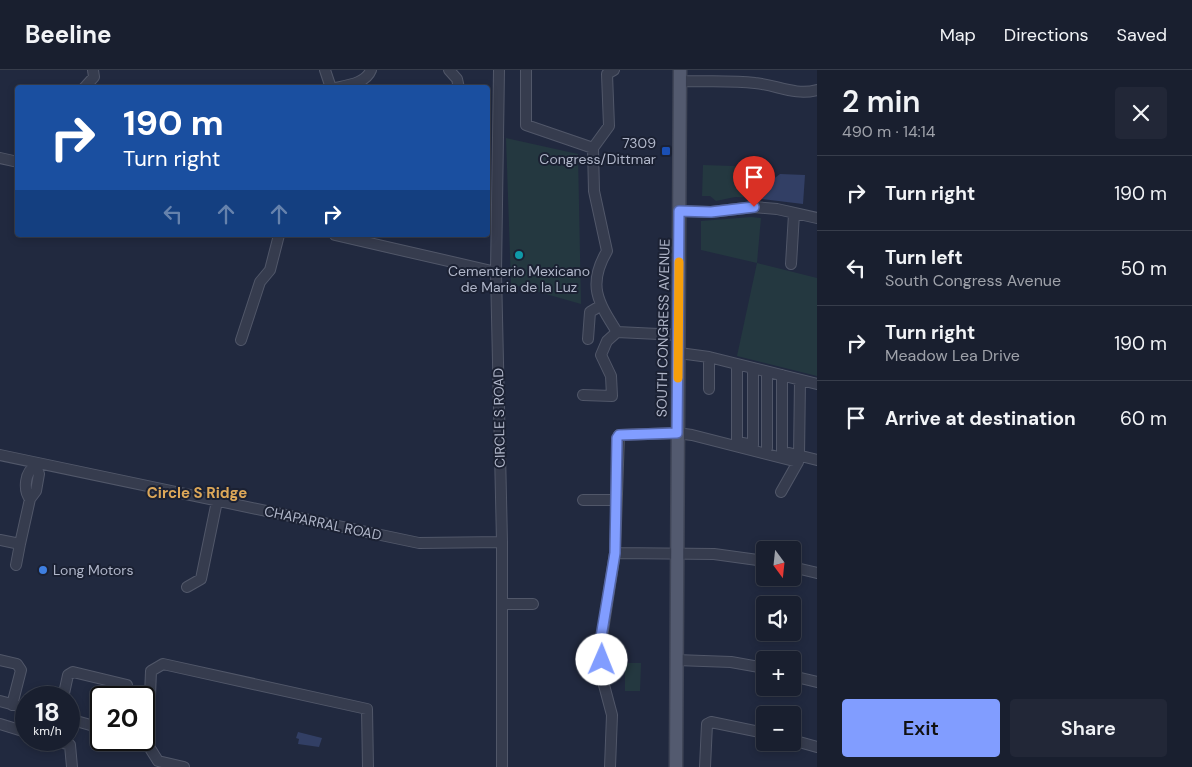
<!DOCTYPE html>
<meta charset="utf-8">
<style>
:root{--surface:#191f2f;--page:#222737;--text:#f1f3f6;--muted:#9fa2aa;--line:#373d4b;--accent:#819dff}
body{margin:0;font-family:"DM Sans",sans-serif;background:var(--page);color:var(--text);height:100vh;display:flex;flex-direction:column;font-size:19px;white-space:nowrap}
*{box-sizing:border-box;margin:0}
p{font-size:16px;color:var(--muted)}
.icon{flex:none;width:28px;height:28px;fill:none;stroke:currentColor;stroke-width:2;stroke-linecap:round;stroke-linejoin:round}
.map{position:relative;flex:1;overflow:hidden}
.panel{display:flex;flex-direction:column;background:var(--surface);width:375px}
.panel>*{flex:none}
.guide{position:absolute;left:15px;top:15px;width:475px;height:152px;border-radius:5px;box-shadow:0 2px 8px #0003,0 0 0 1px var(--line);background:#1a4fa0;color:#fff;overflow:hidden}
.needle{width:32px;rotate:165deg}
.tools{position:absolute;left:756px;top:471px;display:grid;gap:10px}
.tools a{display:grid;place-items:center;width:45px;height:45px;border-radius:5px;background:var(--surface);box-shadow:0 2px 8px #0003,0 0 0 1px var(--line);font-size:25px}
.speed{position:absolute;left:15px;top:616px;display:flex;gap:10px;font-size:25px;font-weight:700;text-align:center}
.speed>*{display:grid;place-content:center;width:65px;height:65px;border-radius:50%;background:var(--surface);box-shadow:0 2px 8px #0003,0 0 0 1px var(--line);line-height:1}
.speed small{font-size:12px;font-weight:400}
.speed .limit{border:2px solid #111;border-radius:8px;background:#fff;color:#111}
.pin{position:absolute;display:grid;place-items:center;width:42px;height:42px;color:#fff;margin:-51px -21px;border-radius:50% 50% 50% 0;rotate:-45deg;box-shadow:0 0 5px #0007}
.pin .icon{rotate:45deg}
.me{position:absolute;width:55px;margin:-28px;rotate:1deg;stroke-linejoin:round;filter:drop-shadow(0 0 4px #0008)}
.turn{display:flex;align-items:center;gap:18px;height:105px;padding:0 25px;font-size:22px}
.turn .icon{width:65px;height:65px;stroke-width:2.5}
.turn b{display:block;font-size:35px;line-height:42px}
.lanes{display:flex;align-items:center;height:48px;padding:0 25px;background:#0003;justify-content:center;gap:25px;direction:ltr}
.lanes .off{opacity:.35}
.round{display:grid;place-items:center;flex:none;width:52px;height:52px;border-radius:5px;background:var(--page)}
.headline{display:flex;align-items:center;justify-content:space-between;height:85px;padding:0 25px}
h1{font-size:30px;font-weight:600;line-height:38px}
.primary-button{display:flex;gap:10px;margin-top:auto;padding:10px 25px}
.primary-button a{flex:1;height:58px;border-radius:5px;background:var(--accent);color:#111;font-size:20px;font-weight:600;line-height:58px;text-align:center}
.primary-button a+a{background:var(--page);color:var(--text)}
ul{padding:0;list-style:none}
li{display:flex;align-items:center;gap:15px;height:75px;padding:0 25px;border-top:1px solid var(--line)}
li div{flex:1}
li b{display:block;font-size:19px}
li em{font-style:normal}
header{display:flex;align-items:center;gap:30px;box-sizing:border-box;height:70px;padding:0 25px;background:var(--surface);border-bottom:1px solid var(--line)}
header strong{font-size:24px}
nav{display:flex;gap:28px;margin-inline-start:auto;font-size:18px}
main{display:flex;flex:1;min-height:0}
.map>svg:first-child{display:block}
.green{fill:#243840}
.water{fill:#323f65}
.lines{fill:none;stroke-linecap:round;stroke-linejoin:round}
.minor-casing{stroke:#515769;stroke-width:12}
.major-casing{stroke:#3f4557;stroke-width:15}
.minor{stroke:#363c4e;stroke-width:10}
.major{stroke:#535a6f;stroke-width:12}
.route-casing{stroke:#5466a6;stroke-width:12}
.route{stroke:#819dff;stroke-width:9}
.slow{stroke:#f59e0b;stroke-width:9}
.transit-dot{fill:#1a4fb4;stroke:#1b2133;stroke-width:2}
.culture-dot{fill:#0f9aa8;stroke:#1b2133;stroke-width:2}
.shop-dot{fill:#3f7fe0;stroke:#1b2133;stroke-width:2}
.labels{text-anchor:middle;stroke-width:4;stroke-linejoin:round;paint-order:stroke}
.poi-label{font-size:14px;fill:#b1b7ca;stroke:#1b2133;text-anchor:end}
.street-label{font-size:14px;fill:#b1b7ca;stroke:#1b2133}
.neighbourhood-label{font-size:15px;font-weight:bold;fill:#dda859;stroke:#1b2133}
</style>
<header>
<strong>Beeline</strong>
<nav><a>Map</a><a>Directions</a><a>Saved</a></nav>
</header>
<main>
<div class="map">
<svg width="817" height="697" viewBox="0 0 817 697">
<rect width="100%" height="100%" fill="#21293f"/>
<path class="green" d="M 506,68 L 578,84 L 581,234 L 511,214 Z
M 703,95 L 763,97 L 762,128 L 735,127 L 716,131 L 710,126 L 702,126 Z
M 751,147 L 761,148 L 757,193 L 817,208 L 817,306 L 737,286 L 757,193 L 701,180 L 701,151 Z
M 625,593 L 641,593 L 640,621 L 625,621 Z"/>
<path class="water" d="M 780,104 L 805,105 L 803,134 L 762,129 L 763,117 Z
M 298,662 L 322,668 L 319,677 L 298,674 L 299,669 L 296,668 Z"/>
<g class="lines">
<g class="minor-casing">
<path id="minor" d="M 325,0 L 331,18
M 449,0 L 457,9 L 459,18
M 499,0 L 496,202 L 502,472 L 502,697
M 526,0 L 526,55 L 593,78
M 680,11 C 705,12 731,10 755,13 C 777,15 795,26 817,20
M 84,18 L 94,7 L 93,0
M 335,18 C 349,15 366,13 371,0
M 0,88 L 18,92
M 679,141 L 711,142 L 754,137 L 777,139 L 817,148
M 335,165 L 496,202
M 791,194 L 794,144
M 617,262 L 679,265
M 588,269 L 590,242 L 600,236
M 241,270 L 260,212 L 270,200 L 279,165
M 679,283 L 709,287 L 817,314
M 737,294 L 737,372 L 748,374
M 709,319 L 709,287
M 583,325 L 612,326 L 611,306 L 601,285 L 607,271 L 617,262 C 598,232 587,215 607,181 L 594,121 L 593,78 L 609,56 L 607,4 L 614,0
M 753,375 L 753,298
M 767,378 L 767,302
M 782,382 L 782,305
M 789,383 L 817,390
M 0,385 L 419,473 L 502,472
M 799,386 L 800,310
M 30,429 C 23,420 25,401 35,397
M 583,430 L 615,430
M 0,470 L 20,474 L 30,429 L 36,421 L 39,404 L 35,393
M 615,483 L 714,484 L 765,491
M 16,495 L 20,474
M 792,497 L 817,503
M 187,517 L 201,509 L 217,431
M 502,534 L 533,534
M 0,590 L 17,594 L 21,600 L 12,635
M 676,590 L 731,592 L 765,598
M 792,606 L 817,612
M 63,628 L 68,605 L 73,602 L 127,615 L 130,628
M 0,631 L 26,638
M 69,649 L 101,658
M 0,654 L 26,662
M 54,670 L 70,675 L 72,697
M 792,670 L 817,677
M 184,697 L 158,691 L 148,675 L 151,601 L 163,594 L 367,639 L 368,697
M 610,697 L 612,645 L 604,615 L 601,573 L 615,483 L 619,365 L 677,363 L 692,365 L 798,392 L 781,422
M 705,697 L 707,654 L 711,652 L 765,663"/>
</g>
<g class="major-casing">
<path id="major" d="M 676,697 L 680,0"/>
</g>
<use href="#minor" class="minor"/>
<use href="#major" class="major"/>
</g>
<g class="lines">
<g class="route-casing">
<path id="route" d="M 602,590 L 600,573 L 615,483 L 617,368 L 619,365 L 677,363 L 679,141 L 711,142 L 754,137"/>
</g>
<use href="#route" class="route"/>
<path class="slow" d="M 678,308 L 679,192"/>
</g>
<rect class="transit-dot" x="661" y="76" width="10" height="10" rx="2.5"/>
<circle class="culture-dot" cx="519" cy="185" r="5"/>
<circle class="shop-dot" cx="43" cy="500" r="5"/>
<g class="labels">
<g class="poi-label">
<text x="656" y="78">7309<tspan x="656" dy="16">Congress/Dittmar</tspan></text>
<text x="519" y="206" text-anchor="middle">Cementerio Mexicano<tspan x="519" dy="16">de Maria de la Luz</tspan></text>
<text x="53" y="505" text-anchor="start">Long Motors</text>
</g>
<g class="street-label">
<text transform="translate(663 258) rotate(-89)" y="5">SOUTH CONGRESS AVENUE</text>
<text transform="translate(499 348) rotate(-91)" y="5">CIRCLE S ROAD</text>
<text transform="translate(323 453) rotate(12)" y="5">CHAPARRAL ROAD</text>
</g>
<g class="neighbourhood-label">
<text x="197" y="428">Circle S Ridge</text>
</g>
</g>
</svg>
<div class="tools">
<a><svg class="needle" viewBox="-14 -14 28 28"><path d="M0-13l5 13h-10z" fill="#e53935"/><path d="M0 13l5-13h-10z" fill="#9fa2aa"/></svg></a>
<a><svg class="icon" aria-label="sound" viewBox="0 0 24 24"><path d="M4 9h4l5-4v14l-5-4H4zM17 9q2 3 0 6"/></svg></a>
<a>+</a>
<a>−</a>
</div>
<div class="speed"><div>18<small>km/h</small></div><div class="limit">20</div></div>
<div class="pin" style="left:754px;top:137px;background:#d93025"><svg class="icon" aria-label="arrive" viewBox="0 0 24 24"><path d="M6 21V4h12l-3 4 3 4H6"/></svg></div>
<svg class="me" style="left:602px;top:590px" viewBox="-20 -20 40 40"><circle r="19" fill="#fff"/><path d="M0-13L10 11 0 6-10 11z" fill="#819dff"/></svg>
<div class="guide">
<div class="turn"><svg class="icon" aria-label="right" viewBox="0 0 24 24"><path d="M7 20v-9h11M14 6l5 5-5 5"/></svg><div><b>190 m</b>Turn right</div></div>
<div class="lanes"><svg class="icon off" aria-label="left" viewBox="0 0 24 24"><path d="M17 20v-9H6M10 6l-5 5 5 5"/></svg><svg class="icon off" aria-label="ahead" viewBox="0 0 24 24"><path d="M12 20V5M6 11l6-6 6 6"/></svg><svg class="icon off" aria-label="ahead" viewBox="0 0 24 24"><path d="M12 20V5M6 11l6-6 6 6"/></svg><svg class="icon" aria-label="right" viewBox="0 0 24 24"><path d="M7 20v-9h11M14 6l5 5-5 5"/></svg></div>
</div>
</div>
<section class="panel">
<div class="headline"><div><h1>2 min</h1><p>490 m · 14:14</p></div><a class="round"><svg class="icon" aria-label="close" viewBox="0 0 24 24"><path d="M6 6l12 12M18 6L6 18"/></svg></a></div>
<ul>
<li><svg class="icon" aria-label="right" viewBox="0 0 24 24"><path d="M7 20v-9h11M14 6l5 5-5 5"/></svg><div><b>Turn right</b></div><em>190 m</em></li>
<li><svg class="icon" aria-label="left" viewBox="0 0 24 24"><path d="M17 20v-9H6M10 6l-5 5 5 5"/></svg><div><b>Turn left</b><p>South Congress Avenue</p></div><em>50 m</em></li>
<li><svg class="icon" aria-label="right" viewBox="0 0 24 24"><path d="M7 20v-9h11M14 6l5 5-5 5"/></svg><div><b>Turn right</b><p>Meadow Lea Drive</p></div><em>190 m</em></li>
<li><svg class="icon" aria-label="arrive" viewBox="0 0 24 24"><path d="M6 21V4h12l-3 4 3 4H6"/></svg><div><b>Arrive at destination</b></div><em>60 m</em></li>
</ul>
<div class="primary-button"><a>Exit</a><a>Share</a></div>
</section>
</main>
